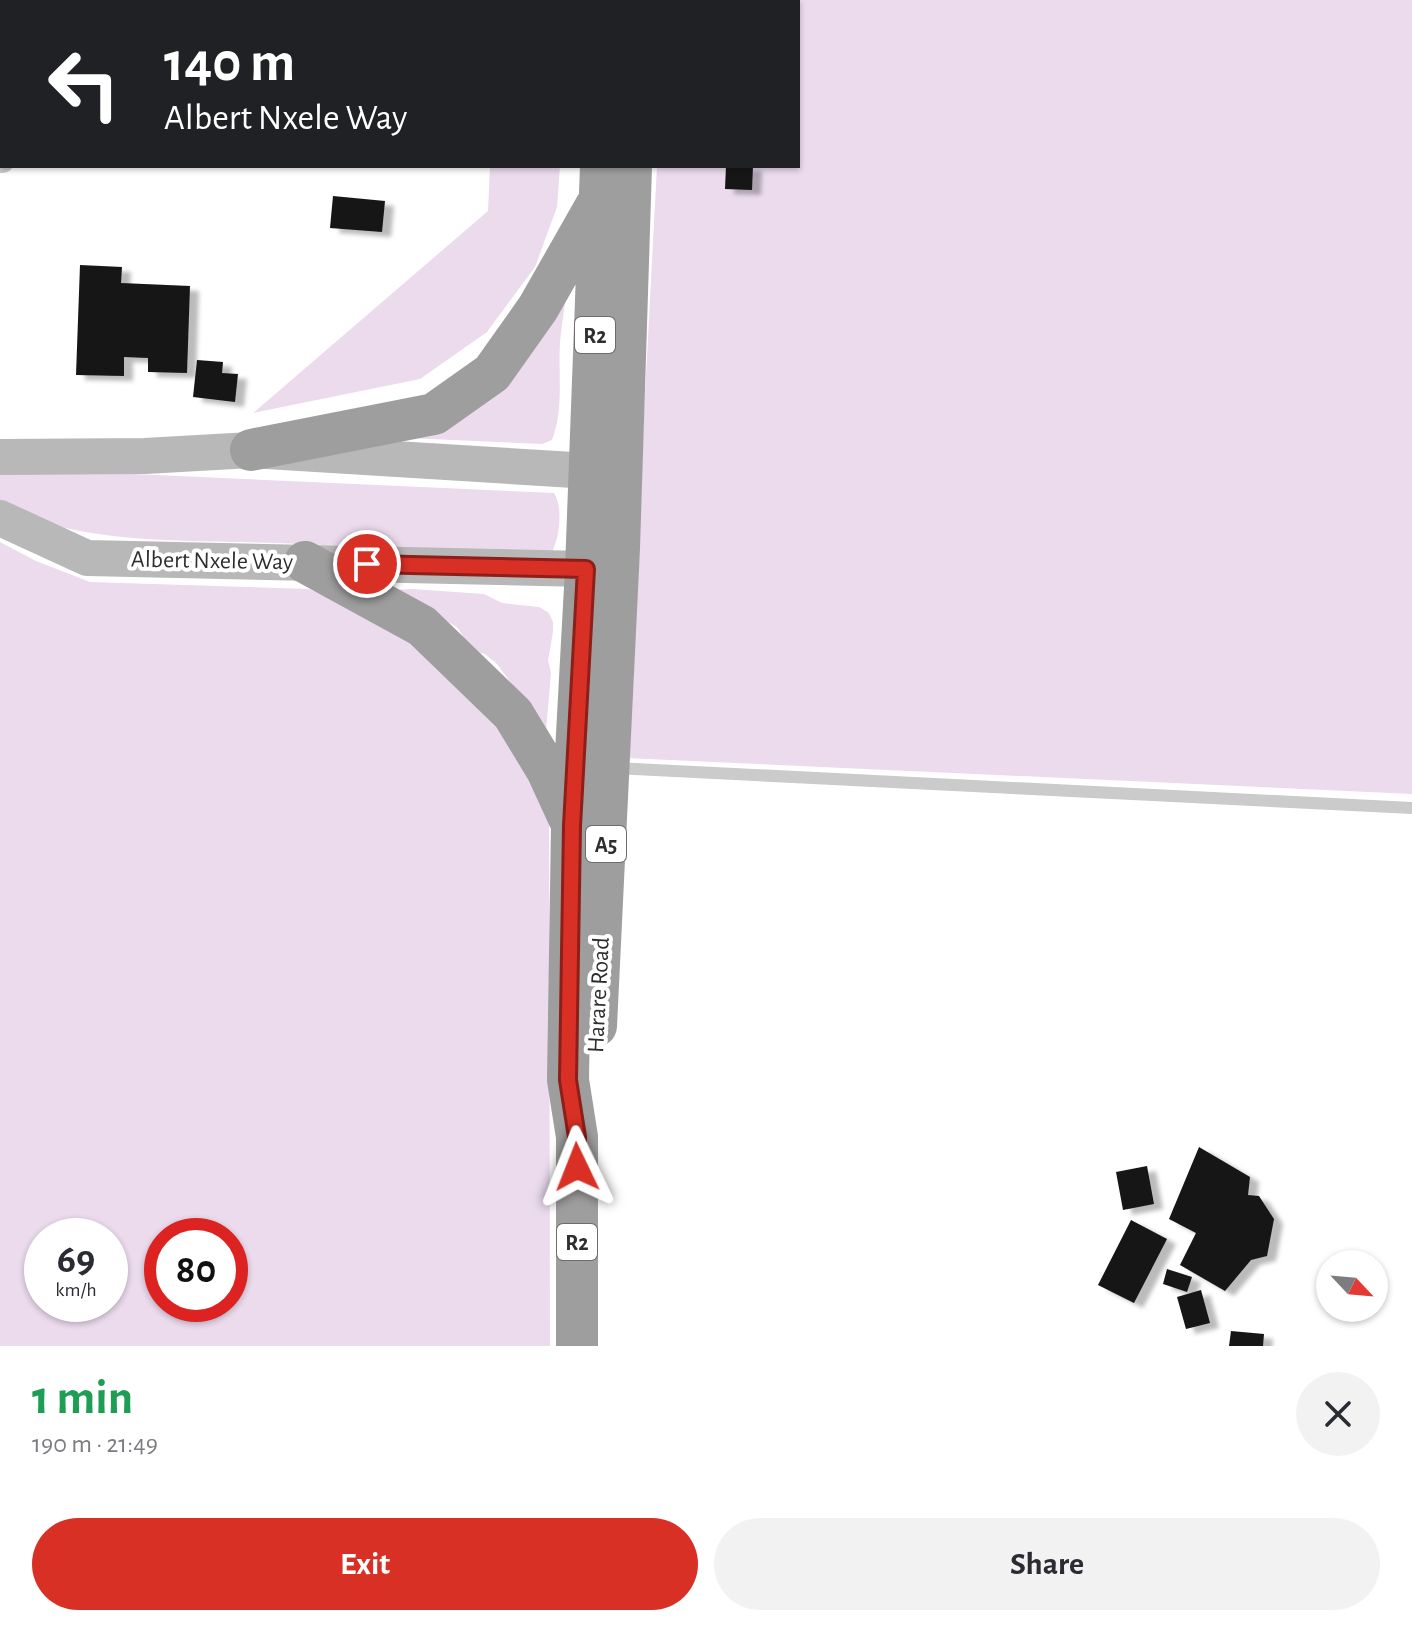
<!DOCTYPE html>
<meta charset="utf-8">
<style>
:root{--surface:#fff;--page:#f2f2f3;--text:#2b2b33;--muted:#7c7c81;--accent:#d93025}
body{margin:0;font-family:"Alegreya Sans",sans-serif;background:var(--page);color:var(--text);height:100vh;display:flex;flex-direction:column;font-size:30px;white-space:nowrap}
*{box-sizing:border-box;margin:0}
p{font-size:26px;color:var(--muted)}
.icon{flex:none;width:44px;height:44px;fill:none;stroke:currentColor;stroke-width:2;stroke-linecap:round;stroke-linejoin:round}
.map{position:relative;height:1346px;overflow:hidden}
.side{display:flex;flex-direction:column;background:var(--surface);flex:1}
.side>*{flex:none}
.banner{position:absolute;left:0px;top:0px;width:800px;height:168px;box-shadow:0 2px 6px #0004;background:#202124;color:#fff;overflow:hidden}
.needle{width:52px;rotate:116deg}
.controls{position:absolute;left:1316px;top:1250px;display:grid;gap:16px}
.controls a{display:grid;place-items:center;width:72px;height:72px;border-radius:50%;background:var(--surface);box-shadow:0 2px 6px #0004;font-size:40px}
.speed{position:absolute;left:24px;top:1218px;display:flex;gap:16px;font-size:40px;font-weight:700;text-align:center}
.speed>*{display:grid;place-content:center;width:104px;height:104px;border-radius:50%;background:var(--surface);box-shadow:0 2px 6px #0004;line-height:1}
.speed small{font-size:20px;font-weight:400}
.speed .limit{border:12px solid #d22;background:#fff;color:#111}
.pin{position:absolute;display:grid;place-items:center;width:68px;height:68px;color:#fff;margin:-34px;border:4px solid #fff;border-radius:50%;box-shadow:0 2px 8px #0007}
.me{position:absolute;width:88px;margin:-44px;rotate:358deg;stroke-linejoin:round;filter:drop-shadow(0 0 6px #0008)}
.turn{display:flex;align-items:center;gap:28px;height:168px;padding:0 32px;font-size:36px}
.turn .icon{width:104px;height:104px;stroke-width:2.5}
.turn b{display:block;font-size:56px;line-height:68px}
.round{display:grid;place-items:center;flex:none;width:84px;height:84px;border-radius:42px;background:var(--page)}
.overview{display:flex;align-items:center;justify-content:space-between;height:136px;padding:0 32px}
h1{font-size:48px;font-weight:700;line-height:60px;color:#1e9e55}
.cta{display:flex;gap:16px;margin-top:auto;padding:16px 32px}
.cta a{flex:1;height:92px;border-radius:48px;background:var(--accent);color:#fff;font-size:32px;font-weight:700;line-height:92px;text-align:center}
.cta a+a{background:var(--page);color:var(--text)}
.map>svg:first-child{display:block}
.green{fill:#ebdbed;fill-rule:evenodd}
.building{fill:#151515;filter:url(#shadow)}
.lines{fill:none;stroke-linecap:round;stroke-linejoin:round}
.path{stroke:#cbcbcb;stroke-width:5;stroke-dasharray:4 4;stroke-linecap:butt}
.service{stroke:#cbcbcb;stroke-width:12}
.minor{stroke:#cbcbcb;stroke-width:26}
.secondary{stroke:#b8b8b8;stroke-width:36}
.trunk{stroke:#9e9e9e;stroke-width:42}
.route-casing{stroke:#8d1f18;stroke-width:20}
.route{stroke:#d93025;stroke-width:14}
.labels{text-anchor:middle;stroke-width:8;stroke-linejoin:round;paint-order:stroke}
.shield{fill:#fff;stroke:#6d6d6d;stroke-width:2}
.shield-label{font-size:22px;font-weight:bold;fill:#2e2e2e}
.street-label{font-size:24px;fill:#2e2e2e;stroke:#fff}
</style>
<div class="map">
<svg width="1412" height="1346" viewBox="0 0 1412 1346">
<defs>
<filter id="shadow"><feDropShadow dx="9" dy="5" stdDeviation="2" flood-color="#0004"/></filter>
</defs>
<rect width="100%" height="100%" fill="#fff"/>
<path class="green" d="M 665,0 L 1412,0 L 1412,794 L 626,758 L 657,166 L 798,166 L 798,2 L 665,2 Z
M 490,166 L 560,166 L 557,207 L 535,267 L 487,332 L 420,379 L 253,413 L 488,211 Z
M 567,286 C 565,304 562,323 560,342 C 558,375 564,409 552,440 L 542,444 L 407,438 Z
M 0,468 L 554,493 C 563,507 560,536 552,552 L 546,553 C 456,550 366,547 276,543 C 195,540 70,546 0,503 Z
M 0,542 L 36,561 L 90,582 L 309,589 L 404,629 L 506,727 L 549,820 L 550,1346 L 0,1346 ZM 42,1236 L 110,1236 L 110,1304 L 42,1304 ZM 162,1236 L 230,1236 L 230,1304 L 162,1304 Z
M 412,589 L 484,594 L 502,603 L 539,607 L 549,613 L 553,622 L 553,632 L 548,660 L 551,673 L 546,731 L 497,664 L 485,654 L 472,651 L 457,627 L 389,590 Z"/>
<path class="building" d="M 726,166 L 753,166 L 752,190 L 725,189 Z
M 333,196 L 385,201 L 382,232 L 330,228 Z
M 80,265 L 122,267 L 121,283 L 190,286 L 187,373 L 148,372 L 148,358 L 124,357 L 124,376 L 76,375 Z
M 197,360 L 223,362 L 222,373 L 238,374 L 235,402 L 193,397 Z
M 1199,1147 L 1250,1177 L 1248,1195 L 1259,1196 L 1274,1219 L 1267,1256 L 1251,1260 L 1225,1291 L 1180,1265 L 1196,1233 L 1169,1219 Z
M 1147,1166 L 1154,1204 L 1123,1210 L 1116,1172 Z
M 1131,1220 L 1167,1239 L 1134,1303 L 1098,1285 Z
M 1167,1269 L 1192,1277 L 1187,1292 L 1163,1284 Z
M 1201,1290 L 1210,1323 L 1186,1329 L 1177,1297 Z
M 1231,1331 L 1264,1334 L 1263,1346 L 1229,1346 Z"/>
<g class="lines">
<path class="path" d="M 583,2 L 583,0"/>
<path class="service" d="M 615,768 L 1412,808"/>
<path class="minor" d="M 0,160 L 2,160"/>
<path class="secondary" d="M 0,457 L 145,456 L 251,450 L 590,471 L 615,482
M 0,518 L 87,558 L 586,569 L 607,555"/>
<path class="trunk" d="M 622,2 L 622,0
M 251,450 L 434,414 L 492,373 L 538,308 L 596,206
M 305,562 L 422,626 L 513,714 L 547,770 L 569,818
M 596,1026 L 619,548 L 631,166
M 577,1346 L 577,1137 L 568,1080 L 572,826 L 586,569 L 601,166"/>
</g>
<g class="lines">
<g class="route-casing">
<path id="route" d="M 367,564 L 586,569 L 572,826 L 568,1080 L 577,1137 L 577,1167"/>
</g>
<use href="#route" class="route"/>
</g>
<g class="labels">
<g class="shield">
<rect x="575" y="317" width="40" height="36" rx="6"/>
<rect x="586" y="826" width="40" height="36" rx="6"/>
<rect x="557" y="1224" width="40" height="36" rx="6"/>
</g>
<g class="shield-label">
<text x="595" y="343">R2</text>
<text x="606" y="852">A5</text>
<text x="577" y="1250">R2</text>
</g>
<g class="street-label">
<text transform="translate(212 560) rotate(1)" y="8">Albert Nxele Way</text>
<text transform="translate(598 995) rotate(-87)" y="8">Harare Road</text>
</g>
</g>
</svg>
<div class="controls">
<a><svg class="needle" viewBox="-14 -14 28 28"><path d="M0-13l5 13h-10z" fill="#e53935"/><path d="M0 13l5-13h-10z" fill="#7c7c81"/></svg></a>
</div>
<div class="speed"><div>69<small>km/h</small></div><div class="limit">80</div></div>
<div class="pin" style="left:367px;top:564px;background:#d93025"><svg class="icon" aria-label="arrive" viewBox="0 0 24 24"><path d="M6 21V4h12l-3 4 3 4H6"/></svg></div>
<svg class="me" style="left:577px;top:1167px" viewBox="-20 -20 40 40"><path d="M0-17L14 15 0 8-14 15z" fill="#d93025" stroke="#fff" stroke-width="4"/></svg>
<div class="banner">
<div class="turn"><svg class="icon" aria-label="left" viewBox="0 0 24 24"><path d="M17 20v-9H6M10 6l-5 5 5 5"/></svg><div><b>140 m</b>Albert Nxele Way</div></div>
</div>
</div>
<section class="side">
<div class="overview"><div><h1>1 min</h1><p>190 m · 21:49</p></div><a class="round"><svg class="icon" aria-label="close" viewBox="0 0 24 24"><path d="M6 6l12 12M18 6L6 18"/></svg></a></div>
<div class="cta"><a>Exit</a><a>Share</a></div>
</section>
